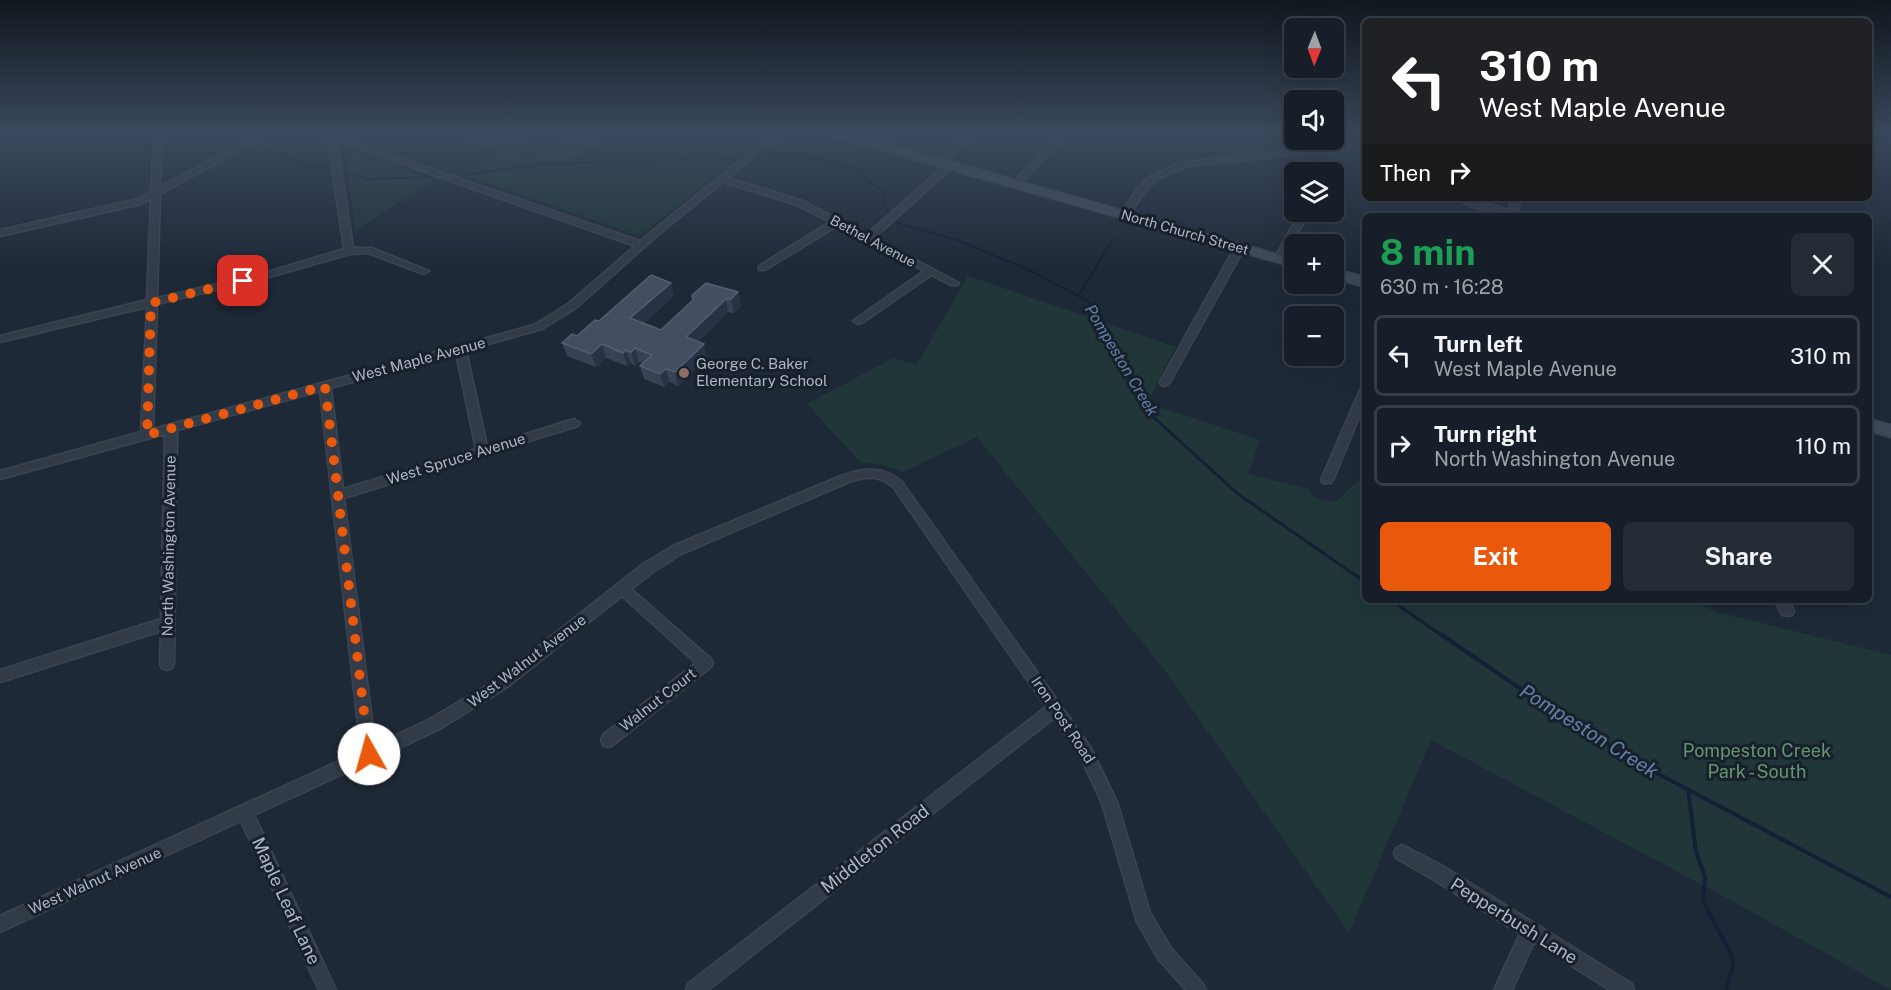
<!DOCTYPE html>
<meta charset="utf-8">
<style>
:root{--surface:#161f29;--page:#232c35;--text:#f1f3f6;--muted:#9ea2a8;--line:#353d46;--accent:#ea580c}
body{margin:0;font-family:"Public Sans",sans-serif;background:var(--page);color:var(--text);height:100vh;display:flex;flex-direction:column;font-size:22px;white-space:nowrap}
*{box-sizing:border-box;margin:0}
p{font-size:20px;color:var(--muted)}
.icon{flex:none;width:33px;height:33px;fill:none;stroke:currentColor;stroke-width:2;stroke-linecap:round;stroke-linejoin:round}
.map{position:relative;flex:1;overflow:hidden}
.details{position:absolute;left:1362px;top:213px;width:510px;height:390px;display:flex;flex-direction:column;background:var(--surface);border-radius:9px;box-shadow:0 6px 24px #0002,0 0 0 2px var(--line)}
.details>*{flex:none}
.banner{position:absolute;left:1362px;top:18px;width:510px;height:183px;border-radius:9px;box-shadow:0 6px 24px #0002,0 0 0 2px var(--line);background:#202124;color:#fff;overflow:hidden}
.needle{width:39px;rotate:181deg}
.tools{position:absolute;left:1284px;top:18px;display:grid;gap:12px}
.tools a{display:grid;place-items:center;width:60px;height:60px;border-radius:9px;background:var(--surface);box-shadow:0 6px 24px #0002,0 0 0 2px var(--line);font-size:30px}
.pin{position:absolute;display:grid;place-items:center;width:51px;height:51px;color:#fff;margin:-26px;border-radius:12px;box-shadow:0 3px 9px #0006}
.me{position:absolute;width:66px;margin:-33px;rotate:353deg;stroke-linejoin:round;filter:drop-shadow(0 0 4px #0008)}
.turn{display:flex;align-items:center;gap:21px;height:126px;padding:0 18px;font-size:27px}
.turn .icon{width:78px;height:78px;stroke-width:2.5}
.turn b{display:block;font-size:42px;line-height:51px}
.then{display:flex;align-items:center;height:57px;padding:0 18px;background:#0003;gap:12px;font-size:22px}
.round{display:grid;place-items:center;flex:none;width:63px;height:63px;border-radius:9px;background:var(--page)}
.summary{display:flex;align-items:center;justify-content:space-between;height:102px;padding:0 18px}
h1{font-size:36px;font-weight:700;line-height:45px;color:#1e9e55}
.action{display:flex;gap:12px;margin-top:auto;padding:12px 18px}
.action a{flex:1;height:69px;border-radius:9px;background:var(--accent);color:#fff;font-size:24px;font-weight:700;line-height:69px;text-align:center}
.action a+a{background:var(--page);color:var(--text)}
ul{padding:0;list-style:none}
li{display:flex;align-items:center;gap:18px;height:81px;margin:0 12px 9px;padding:0 6px;border:3px solid var(--line);border-radius:9px}
li div{flex:1}
li b{display:block;font-size:22px}
li em{font-style:normal}
.map>svg:first-child{display:block}
.green{fill:#203638}
.lines{fill:none;stroke-linecap:round;stroke-linejoin:round}
.stream-far2{stroke:#122135;stroke-width:2}
.stream-far1{stroke:#122135;stroke-width:3}
.stream{stroke:#122135;stroke-width:4}
.minor-casing{stroke:#3c4451;stroke-width:3}
.secondary-casing{stroke:#3c4451;stroke-width:3}
.minor{fill:#323b48;fill-rule:evenodd}
.secondary{fill:#404a5b;fill-rule:evenodd}
.wall{fill:#364354}
.shaded-wall{fill:#273344}
.building{fill:#434f61;stroke:#535f70;stroke-width:1.5}
.route{stroke:#ea580c;stroke-width:10;stroke-dasharray:0 18}
.education-dot{fill:#8d6e63;stroke:#18202c;stroke-width:2}
.labels{text-anchor:middle;stroke-width:6;stroke-linejoin:round;paint-order:stroke}
.far-street-label{font-size:14px;fill:#acb6c5;stroke:#18202c}
.street-label{font-size:15px;fill:#acb6c5;stroke:#18202c}
.poi-label{font-size:15px;fill:#acb6c5;stroke:#18202c;text-anchor:start}
.water-label{font-size:16px;font-style:italic;fill:#6280a6;stroke:#18202c}
.near-park-label{font-size:18px;fill:#63966e;stroke:#18202c}
.near-street-label{font-size:18px;fill:#acb6c5;stroke:#18202c}
.near-water-label{font-size:20px;font-style:italic;fill:#6280a6;stroke:#18202c}
</style>
<div class="map">
<svg width="1891" height="990" viewBox="0 0 1891 990">
<rect width="100%" height="100%" fill="#1e2937"/>
<path class="green" d="M 449,132 L 481,132 L 531,157 L 577,132 L 614,132 L 571,160 L 713,155 L 741,149 L 735,154 L 740,155 L 643,234 L 637,235 L 463,175 L 499,152 Z
M 355,151 L 434,180 L 355,231 L 346,155 L 349,152 Z
M 968,276 L 1176,347 L 1147,403 L 1260,440 L 1248,474 L 1308,489 C 1315,500 1325,502 1337,501 L 1357,481 L 1365,481 L 1365,600 L 1684,600 L 1721,613 L 1891,655 L 1891,990 L 1734,902 L 1431,740 L 1349,933 L 1166,672 L 977,437 L 903,472 L 880,464 L 861,463 L 807,404 L 893,358 L 917,364 Z"/>
<g class="lines">
<path class="stream-far2" d="M 220,132 L 305,165 L 322,165 L 368,179 L 433,177
M 764,156 L 807,156 L 860,170 L 868,182 L 883,190 L 884,206 L 897,223 L 957,240 L 1027,269 L 1088,301 L 1118,354
M 466,175 L 531,165 L 734,157
M 1079,295 L 1113,239"/>
<path class="stream-far1" d="M 1117,352 C 1127,371 1137,398 1149,413 L 1238,494 L 1365,582
M 1391,600 L 1441,635"/>
<path class="stream" d="M 1439,633 L 1534,698 L 1634,761 L 1891,897
M 1688,789 L 1696,852 L 1705,877 L 1703,901 L 1732,956 L 1733,965 L 1726,990"/>
<g class="minor-casing">
<path id="minor" d="M 154,132 L 162,132 L 160,187 L 263,132 L 273,132 L 160,194 L 157,298 L 264,273 L 344,249 L 328,138 L 314,132 L 325,132 L 640,241 L 775,132 L 784,132 L 728,178 L 803,201 L 867,234 L 947,163 L 953,163 L 953,167 L 874,238 L 959,283 L 957,285 L 951,285 L 931,275 L 862,323 L 858,324 L 853,321 L 924,271 L 837,226 L 765,270 L 759,270 L 759,266 L 830,222 L 797,205 L 723,182 L 659,234 L 576,308 L 542,329 L 466,350 L 487,446 L 574,419 L 580,423 L 578,426 L 344,498 L 375,745 L 428,720 L 496,680 L 643,564 L 673,546 L 841,476 C 864,468 883,465 902,482 L 1091,748 L 1117,802 L 1150,913 L 1171,948 L 1203,984 L 1206,990 L 1186,990 L 1159,960 L 1137,922 L 1102,803 L 1081,758 L 1054,718 L 708,990 L 686,990 L 688,984 L 1046,707 L 894,488 C 880,475 867,476 849,482 L 681,554 L 653,572 L 631,589 L 711,659 L 713,663 L 711,667 L 613,745 L 608,747 L 603,745 L 601,740 L 603,735 L 696,663 L 622,596 L 506,688 L 438,730 L 254,815 L 336,990 L 319,990 L 241,821 L 0,932 L 0,916 L 361,751 L 320,391 L 177,430 L 174,664 L 172,668 L 167,670 L 162,668 L 160,664 L 161,631 L 0,682 L 0,670 L 161,619 L 165,434 L 0,479 L 0,471 L 141,432 L 147,307 L 0,342 L 0,336 L 147,300 L 151,199 L 141,204 L 0,236 L 0,230 L 138,199 L 151,192 ZM 337,141 L 635,246 L 568,304 L 534,325 L 153,429 L 157,304 L 269,277 L 350,254 L 368,253 L 421,273 L 424,274 L 429,271 L 372,248 L 353,248 ZM 456,353 L 476,449 L 343,489 L 331,388 Z
M 521,132 L 531,132 L 513,143 L 506,141 Z
M 968,132 L 976,132 L 946,164 L 940,164 L 940,160 Z
M 1058,132 L 1065,134 L 1020,186 L 1014,186 L 1014,182 Z
M 1365,142 L 1365,148 L 1187,166 L 1156,180 L 1144,193 L 1128,217 L 1122,217 L 1120,215 L 1137,189 L 1150,176 L 1182,162 Z
M 1456,198 L 1468,198 L 1509,210 L 1512,198 L 1520,198 L 1518,216 C 1500,216 1470,209 1456,198 Z
M 1300,212 L 1309,212 L 1284,259 L 1282,261 L 1276,261 L 1274,259 Z
M 1240,244 L 1245,247 L 1170,382 L 1165,386 L 1161,385 L 1160,382 L 1235,247 Z
M 1365,386 L 1365,403 L 1333,480 L 1331,483 L 1323,483 L 1321,480 L 1360,390 Z
M 1775,600 L 1789,600 L 1794,611 L 1792,615 L 1787,616 L 1782,615 Z
M 1402,845 L 1441,865 L 1632,984 L 1634,990 L 1610,990 L 1534,942 L 1512,990 L 1494,990 L 1520,934 L 1429,877 L 1396,858 L 1394,853 L 1396,848 Z"/>
</g>
<g class="secondary-casing">
<path id="secondary" d="M 827,132 L 846,132 L 1294,259 L 1294,267 L 829,135 Z
M 1334,269 L 1365,277 L 1365,287 L 1334,278 Z
M 1869,419 L 1891,425 L 1891,437 L 1869,431 Z"/>
</g>
<use href="#minor" class="minor"/>
<use href="#secondary" class="secondary"/>
</g>
<path class="wall" d="M 738,292 L 741,306 L 734,313 L 728,312 L 698,342 L 707,357 L 678,386 L 669,382 L 664,387 L 644,379 L 640,366 L 643,363 L 639,362 L 635,366 L 631,363 L 627,366 L 606,358 L 596,367 L 567,356 L 562,343 L 577,336 L 599,321 L 674,296 L 644,323 L 661,330 Z"/>
<path class="shaded-wall" d="M 0,132 L 12,132 L 1,134 Z
M 671,283 L 674,296 L 634,332 L 630,318 Z
M 738,292 L 741,306 L 734,313 L 731,299 Z
M 726,299 L 728,312 L 689,350 L 686,337 Z
M 602,344 L 606,358 L 596,367 L 591,354 Z
M 704,344 L 707,357 L 678,386 L 675,372 Z
M 635,348 L 639,362 L 635,366 L 631,352 Z
M 626,350 L 631,363 L 627,366 L 623,353 Z
M 666,369 L 669,382 L 664,387 L 660,374 Z"/>
<path class="building" d="M 651,275 L 671,283 L 630,318 L 661,330 L 693,300 L 692,295 L 706,283 L 738,292 L 731,299 L 726,299 L 686,337 L 704,344 L 675,372 L 666,369 L 660,374 L 640,366 L 652,355 L 635,348 L 631,352 L 626,350 L 623,353 L 602,344 L 591,354 L 562,343 L 572,334 L 577,336 L 595,320 L 599,321 Z"/>
<linearGradient id="sky" x2="0" y2="1"><stop stop-color="#10171e"/><stop offset="0.49" stop-color="#3b495e"/><stop offset="1" stop-color="#3b495e" stop-opacity="0"/></linearGradient>
<rect width="1891" height="270" fill="url(#sky)"/>
<g class="lines">
<path class="route" d="M 243,281 L 151,303 L 147,435 L 325,386 L 369,754"/>
</g>
<circle class="education-dot" cx="684" cy="373" r="6"/>
<g class="labels">
<g class="far-street-label">
<text transform="translate(1185 232) rotate(16)" y="5">North Church Street</text>
<text transform="translate(873 241) rotate(28)" y="5">Bethel Avenue</text>
</g>
<g class="street-label">
<text transform="translate(419 360) rotate(-15)" y="5">West Maple Avenue</text>
<text transform="translate(456 459) rotate(-17)" y="5">West Spruce Avenue</text>
<text transform="translate(169 546) rotate(-89)" y="5">North Washington Avenue</text>
<text transform="translate(527 661) rotate(-37)" y="5">West Walnut Avenue</text>
<text transform="translate(658 700) rotate(-38)" y="5">Walnut Court</text>
<text transform="translate(1063 720) rotate(56)" y="5">Iron Post Road</text>
<text transform="translate(95 881) rotate(-24)" y="5">West Walnut Avenue</text>
</g>
<g class="poi-label">
<text x="696" y="369">George C. Baker<tspan x="696" dy="17">Elementary School</tspan></text>
</g>
<g class="water-label">
<text transform="translate(1122 360) rotate(59)" y="6">Pompeston Creek</text>
</g>
<g class="near-park-label">
<text x="1757" y="757">Pompeston Creek<tspan x="1757" dy="21">Park - South</tspan></text>
</g>
<g class="near-street-label">
<text transform="translate(875 849) rotate(-38)" y="6">Middleton Road</text>
<text transform="translate(286 901) rotate(65)" y="6">Maple Leaf Lane</text>
<text transform="translate(1514 921) rotate(32)" y="6">Pepperbush Lane</text>
</g>
<g class="near-water-label">
<text transform="translate(1589 731) rotate(32)" y="7">Pompeston Creek</text>
</g>
</g>
</svg>
<div class="tools">
<a><svg class="needle" viewBox="-14 -14 28 28"><path d="M0-13l5 13h-10z" fill="#e53935"/><path d="M0 13l5-13h-10z" fill="#9ea2a8"/></svg></a>
<a><svg class="icon" aria-label="sound" viewBox="0 0 24 24"><path d="M4 9h4l5-4v14l-5-4H4zM17 9q2 3 0 6"/></svg></a>
<a><svg class="icon" aria-label="layers" viewBox="0 0 24 24"><path d="M12 4l9 5-9 5-9-5zM3 14l9 5 9-5"/></svg></a>
<a>+</a>
<a>−</a>
</div>
<div class="pin" style="left:243px;top:281px;background:#d93025"><svg class="icon" aria-label="arrive" viewBox="0 0 24 24"><path d="M6 21V4h12l-3 4 3 4H6"/></svg></div>
<svg class="me" style="left:369px;top:754px" viewBox="-20 -20 40 40"><circle r="19" fill="#fff"/><path d="M0-13L10 11 0 6-10 11z" fill="#ea580c"/></svg>
<div class="banner">
<div class="turn"><svg class="icon" aria-label="left" viewBox="0 0 24 24"><path d="M17 20v-9H6M10 6l-5 5 5 5"/></svg><div><b>310 m</b>West Maple Avenue</div></div>
<div class="then">Then<svg class="icon" aria-label="right" viewBox="0 0 24 24"><path d="M7 20v-9h11M14 6l5 5-5 5"/></svg></div>
</div>
<section class="details">
<div class="summary"><div><h1>8 min</h1><p>630 m · 16:28</p></div><a class="round"><svg class="icon" aria-label="close" viewBox="0 0 24 24"><path d="M6 6l12 12M18 6L6 18"/></svg></a></div>
<ul>
<li><svg class="icon" aria-label="left" viewBox="0 0 24 24"><path d="M17 20v-9H6M10 6l-5 5 5 5"/></svg><div><b>Turn left</b><p>West Maple Avenue</p></div><em>310 m</em></li>
<li><svg class="icon" aria-label="right" viewBox="0 0 24 24"><path d="M7 20v-9h11M14 6l5 5-5 5"/></svg><div><b>Turn right</b><p>North Washington Avenue</p></div><em>110 m</em></li>
</ul>
<div class="action"><a>Exit</a><a>Share</a></div>
</section>
</div>
